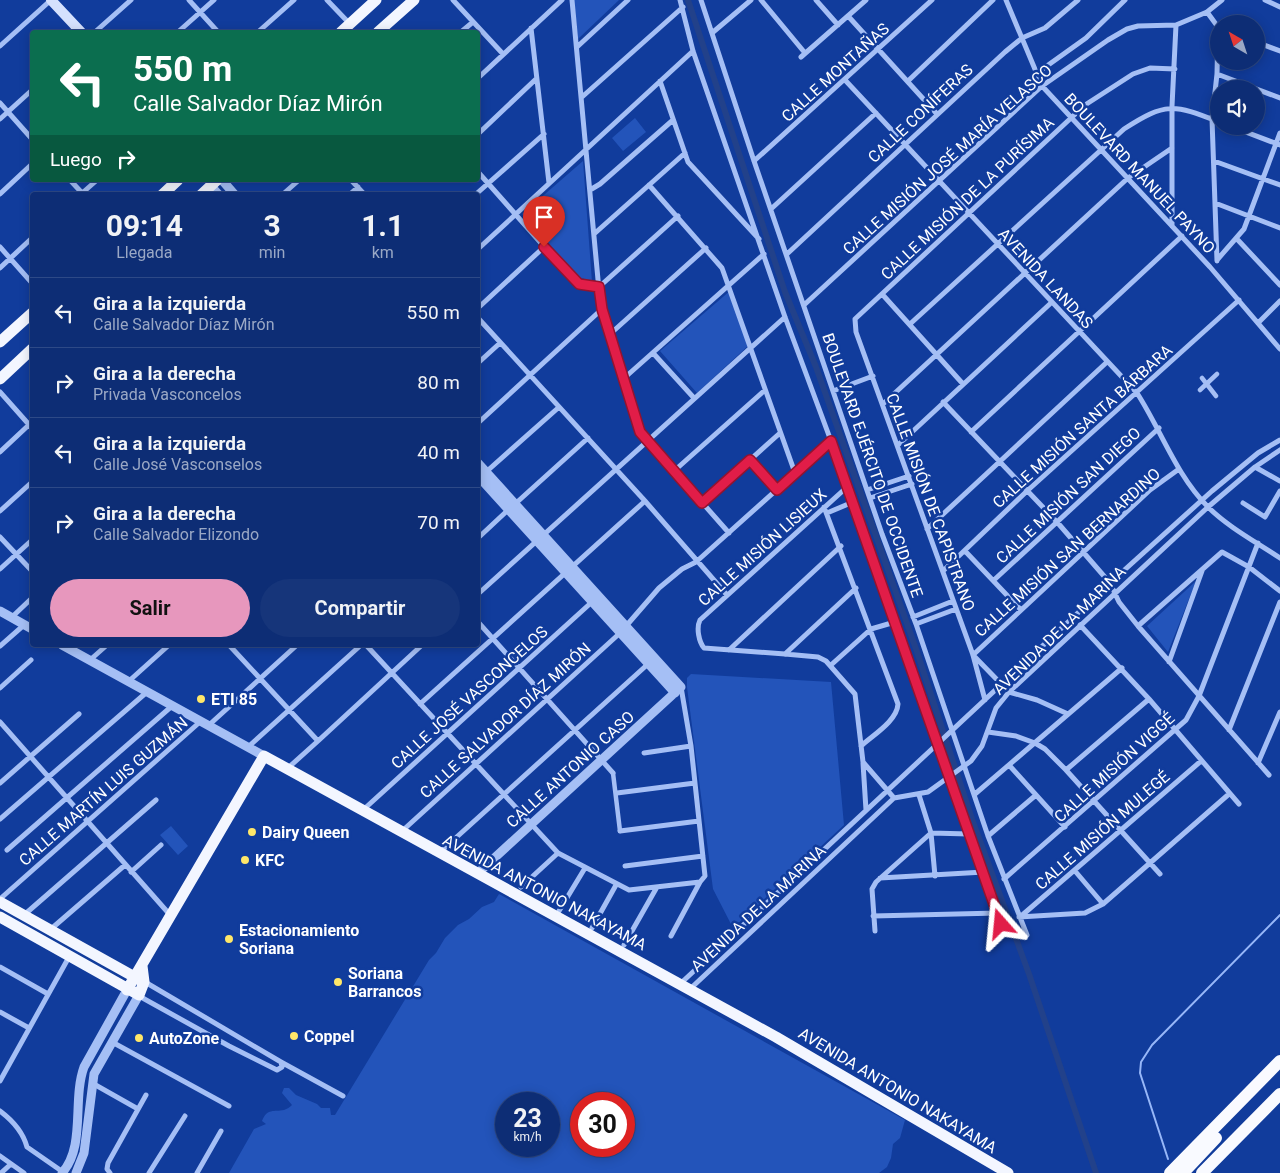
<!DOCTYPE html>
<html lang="es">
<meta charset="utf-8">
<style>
:root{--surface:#0d2d75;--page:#16357a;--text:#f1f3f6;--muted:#9aa8c5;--line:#2d4987;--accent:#e797bd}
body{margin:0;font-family:Roboto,sans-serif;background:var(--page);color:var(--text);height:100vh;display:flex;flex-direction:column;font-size:19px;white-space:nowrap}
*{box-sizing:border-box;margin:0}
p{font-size:16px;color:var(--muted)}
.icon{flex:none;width:28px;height:28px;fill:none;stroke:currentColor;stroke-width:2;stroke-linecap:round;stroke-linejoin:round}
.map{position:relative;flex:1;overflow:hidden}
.panel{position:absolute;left:30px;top:192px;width:450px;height:455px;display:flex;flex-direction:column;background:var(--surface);border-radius:5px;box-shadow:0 2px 12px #0003,0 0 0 1px var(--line)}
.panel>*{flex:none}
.hud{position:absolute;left:30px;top:30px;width:450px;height:152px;border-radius:5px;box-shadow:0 2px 12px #0003,0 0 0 1px var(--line);background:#0b6e4f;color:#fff;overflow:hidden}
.needle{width:32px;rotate:321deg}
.controls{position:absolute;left:1210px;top:15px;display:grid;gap:10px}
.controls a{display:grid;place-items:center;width:55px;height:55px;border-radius:50%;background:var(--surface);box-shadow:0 2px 12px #0003,0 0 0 1px var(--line);font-size:25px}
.speed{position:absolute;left:495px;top:1092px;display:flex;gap:10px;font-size:25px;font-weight:700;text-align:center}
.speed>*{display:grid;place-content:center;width:65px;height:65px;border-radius:50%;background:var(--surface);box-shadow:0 2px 12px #0003,0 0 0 1px var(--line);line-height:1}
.speed small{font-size:12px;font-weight:400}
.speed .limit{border:8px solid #d22;background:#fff;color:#111}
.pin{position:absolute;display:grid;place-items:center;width:42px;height:42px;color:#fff;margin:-51px -21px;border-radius:50% 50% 50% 0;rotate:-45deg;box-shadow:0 0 5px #0007}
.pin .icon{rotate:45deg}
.me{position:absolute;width:55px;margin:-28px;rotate:342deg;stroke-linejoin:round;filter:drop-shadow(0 0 4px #0008)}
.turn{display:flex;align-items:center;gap:18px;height:105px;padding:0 20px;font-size:22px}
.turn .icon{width:65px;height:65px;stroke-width:2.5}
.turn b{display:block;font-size:35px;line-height:42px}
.then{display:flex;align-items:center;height:48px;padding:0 20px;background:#0003;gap:10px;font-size:19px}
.eta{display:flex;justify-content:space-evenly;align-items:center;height:85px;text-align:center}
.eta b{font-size:30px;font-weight:700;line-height:35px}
.cta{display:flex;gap:10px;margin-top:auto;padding:10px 20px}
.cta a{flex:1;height:58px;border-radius:30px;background:var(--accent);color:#111;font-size:20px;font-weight:700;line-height:58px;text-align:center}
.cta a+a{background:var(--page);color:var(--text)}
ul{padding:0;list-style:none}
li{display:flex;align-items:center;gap:15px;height:70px;padding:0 20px;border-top:1px solid var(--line)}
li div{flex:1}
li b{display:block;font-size:19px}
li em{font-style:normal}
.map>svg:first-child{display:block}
.green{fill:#2354ba;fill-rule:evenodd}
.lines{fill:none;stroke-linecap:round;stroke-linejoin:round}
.stream{stroke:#97b7f8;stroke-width:2}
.canal{stroke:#22418a;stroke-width:6}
.pedestrian{stroke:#a5bff5;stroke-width:4.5}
.minor{stroke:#a5bff5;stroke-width:5}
.tertiary{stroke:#a5bff5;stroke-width:9}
.secondary{stroke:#d5e1fd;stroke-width:10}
.primary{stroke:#f3f6ff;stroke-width:11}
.trunk{stroke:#f9faff;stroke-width:12}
.route-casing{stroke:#92132f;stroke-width:12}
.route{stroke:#e11d48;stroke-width:9}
.poi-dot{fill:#ffe769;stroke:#113c9c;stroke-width:2}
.labels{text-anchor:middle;stroke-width:5;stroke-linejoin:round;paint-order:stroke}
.street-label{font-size:16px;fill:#fff;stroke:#113c9c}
.poi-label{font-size:16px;font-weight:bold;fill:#fff;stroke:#113c9c;text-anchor:start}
</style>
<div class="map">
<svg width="1280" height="1173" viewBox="0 0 1280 1173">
<rect width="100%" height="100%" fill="#113c9c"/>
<path class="green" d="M 574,0 L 619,0 L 578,39 Z
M 635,118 L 646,132 L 623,151 L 612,138 Z
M 583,161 L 592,282 L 579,277 L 522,214 Z
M 731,290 L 748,346 L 697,393 L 660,351 Z
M 1196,581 L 1168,652 L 1147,626 Z
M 691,674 L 831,682 L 844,825 L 733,928 L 713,889 L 687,687 L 687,678 Z
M 171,826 L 188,846 L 178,855 L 160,835 Z
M 499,894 L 905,1120 L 900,1138 L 893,1144 L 891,1158 L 887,1167 L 879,1173 L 229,1173 L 254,1129 L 266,1124 L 262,1121 C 267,1108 274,1112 284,1110 C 287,1109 290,1107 292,1105 L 282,1093 L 284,1088 L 289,1088 L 296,1095 L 317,1104 L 321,1108 L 330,1108 L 331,1115 L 335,1115 L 429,960 L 436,953 L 445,938 L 458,925 L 469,919 L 482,907 L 494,902 ZM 506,1104 L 549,1104 L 549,1146 L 506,1146 ZM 581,1104 L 624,1104 L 624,1146 L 581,1146 Z"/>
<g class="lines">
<path class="stream" d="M 1168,1159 L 1140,1073 L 1141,1062 L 1152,1045 L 1280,915"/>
<path class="canal" d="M 688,0 L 785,292 L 816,367 L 916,649 L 972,819 L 1029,974 L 1096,1173"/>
<path class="pedestrian" d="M 1202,378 L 1216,396
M 1200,390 L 1217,374
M 613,773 L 620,831"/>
<path class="minor" d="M 189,0 L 218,32
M 327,0 L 349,23
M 453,0 L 503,54
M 572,0 L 600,301 L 622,380 L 640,432 L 729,533
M 680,0 L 693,51 L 785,317 L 831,441 L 1003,932
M 701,0 L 754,161 L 882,534 L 916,624 L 988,836 L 1027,935
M 761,0 L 805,53
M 816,0 L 838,25
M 1006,0 L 1042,86 L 1210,267 L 1280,349
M 1265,0 L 1280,7
M 1207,12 L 1218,27 L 1217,74 L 1212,119 L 1217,261
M 848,16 L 937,114
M 531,28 L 549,183
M 95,32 L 131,0
M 178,32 L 214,0
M 258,32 L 294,0
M 461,32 L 473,22
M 712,33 L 751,0
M 1256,42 L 1280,51
M 0,46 L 51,0
M 577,47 L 628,0
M 801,57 L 866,0
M 1037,73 L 1086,38 L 1125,0
M 1217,74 L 1280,98
M 478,78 L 562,0
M 845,80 L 1137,393 C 1161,430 1176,475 1208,507 C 1228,527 1256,542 1280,558
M 660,81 L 688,162 L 759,239
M 908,81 L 993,0
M 582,97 L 683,7
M 0,103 L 32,139
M 0,119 L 32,90
M 1230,126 L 1280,145
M 478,134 L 536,79
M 754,161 L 932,0
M 1214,161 L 1280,185
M 478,172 L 571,277 L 579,284 L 599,287 L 678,216
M 70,180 L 83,194
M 351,180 L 365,195
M 649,185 L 722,268 L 795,473
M 590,190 L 600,184 L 673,120
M 0,194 L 32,164
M 80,195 L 97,180
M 282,195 L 299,180
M 349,195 L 358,187
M 475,195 L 544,134
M 1215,203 L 1280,228
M 771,209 L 876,113
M 1172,226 L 1172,106 L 1176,25
M 594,234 L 685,153
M 1237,239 L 1280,285
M 0,247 L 32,283
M 478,249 L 693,51
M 787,254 L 1005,52 L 1022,38 L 1045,28 L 1078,0
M 1217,260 L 1244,229 L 1280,133
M 0,268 L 32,238
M 882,294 L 963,384
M 804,305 L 1042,86 L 1108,40 L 1127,29 L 1138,26 L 1176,25 L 1207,12 L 1222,0
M 478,308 L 544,247
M 478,318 L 645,501 L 727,595
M 1259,322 L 1280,301
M 910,324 L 1124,129 C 1166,102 1173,104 1219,122
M 609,335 L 706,248
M 653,353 L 694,398
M 478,363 L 500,343
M 622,380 L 764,254
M 833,391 L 873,376
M 0,392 L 32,428
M 943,402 L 1057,522 L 1110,583 L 1119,602 L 1138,626 L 1269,775
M 883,404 L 1128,178 L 1172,148
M 478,423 L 602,309
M 971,432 L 1182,236
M 898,445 L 1052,302
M 0,452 L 32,422
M 750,460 L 777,490
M 1255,467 L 1280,481
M 674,471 L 765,390
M 486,472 L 558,408
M 847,487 L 700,620 C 696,628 699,642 704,648 L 785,654 L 818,657 L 826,661 L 855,694 L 863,762 L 894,798
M 867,490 L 909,476
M 870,498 L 912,484
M 702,503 L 780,433
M 1243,503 L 1265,517 L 1280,491
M 515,504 L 588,438
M 824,507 L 898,704 C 897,721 873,735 861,746
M 0,511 L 32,482
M 827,513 L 853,502
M 927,529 L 1107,362
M 0,537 L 32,571
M 478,538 L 508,510
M 965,551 L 1021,610
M 0,569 L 32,540
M 943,571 L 1027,491 L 1239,300
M 994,580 L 1159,428
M 478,594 L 785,317
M 12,617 L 32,598
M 913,617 L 953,601
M 478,622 L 613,773
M 916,624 L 956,609
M 1080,625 L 1149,699 L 1239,804
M 1138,626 L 1222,552 L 1249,567 L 1280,591
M 229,645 L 318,741 L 288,768
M 366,645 L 558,853 L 629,890 L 700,882 L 705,876 L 691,746 L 681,687
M 0,646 L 24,625
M 729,650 L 841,546
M 785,654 L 856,588
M 90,660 L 107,645
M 1169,662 L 1202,571
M 831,665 L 871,629 L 895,622
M 129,681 L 169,645
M 0,688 L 31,660
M 985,700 L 973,655 L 856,332 L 855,319 L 1085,105 L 1133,74 L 1150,68 L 1175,69
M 420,704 L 645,501
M 1068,714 L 1037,700 L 1009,692 L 973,655 L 1150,490 L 1179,469
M 0,722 L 171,916
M 209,725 L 297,645
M 1229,730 L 1280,602
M 988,732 L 1016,736 L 1035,743 L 1045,749 L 1066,770 L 1160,874
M 318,741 L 422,645
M 248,747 L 361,645
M 644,753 L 691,746
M 863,763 L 866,810
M 1258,763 L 1280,712
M 1009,765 L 1065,827
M 1066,770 L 1149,699
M 0,783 L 79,714
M 617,793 L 695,783
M 975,794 L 1122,668
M 919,795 L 931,833 L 935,876
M 363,810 L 593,601
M 0,819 L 147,692
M 620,831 L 699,821
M 401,832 L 620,633 L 659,588 L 682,569 L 696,562 L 831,441
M 988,836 L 1036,795
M 7,850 L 172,706
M 439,853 L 648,664
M 625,866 L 703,856
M 1075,871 L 1103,904
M 131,872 L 161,845
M 880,878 L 984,872
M 1004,879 L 1186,720 L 1199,696 L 1258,543
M 521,887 L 558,853
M 0,899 L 201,721
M 559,911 L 585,868
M 24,915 L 156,800
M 873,916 L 998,913
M 1019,917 L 1085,913 L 1103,904 L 1229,794
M 1020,917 L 1201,761
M 592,928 L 616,885
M 51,929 L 125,865
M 875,931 L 872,889 L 876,882 L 931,833 L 969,834
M 671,936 L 700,882
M 624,945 L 657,887
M 0,967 L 48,994
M 680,984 L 1110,583 L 1212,491 L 1258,453 L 1280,440
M 690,989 L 894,798 L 928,792 L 971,761 L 982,746 L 996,708 L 1009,692 L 1208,507 L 1255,467 L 1280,450
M 139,996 L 229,1046 L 277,1070 L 282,1067 L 281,1062 L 145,982
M 0,1012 L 29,1028
M 112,1042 L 229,1106
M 281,1062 L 343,1096
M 0,1081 L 69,957
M 92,1083 L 138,1109
M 0,1111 C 12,1120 23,1132 27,1147 L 63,1172
M 0,1156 L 24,1173
M 1,1173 L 11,1164
M 110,1173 L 107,1169 L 108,1163 L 146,1095
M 149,1173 L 185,1116
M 197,1173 L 221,1131"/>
<path class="tertiary" d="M 222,180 L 235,195
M 211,186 L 219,195
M 478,463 L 681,687 L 478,873
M 478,476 L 675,693
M 0,611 L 32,629
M 62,645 L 264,756
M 62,1173 C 86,1146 72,1100 84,1067 L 127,990
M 76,1173 L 84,1153 L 94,1074 L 139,995"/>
<path class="secondary" d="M 51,0 L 81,32"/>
<path class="primary" d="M 341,32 L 376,0
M 378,32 L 414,0
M 162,195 L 178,180
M 201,195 L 217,180
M 0,342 L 32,313
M 0,379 L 32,349
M 0,902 L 140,980
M 0,917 L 139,995 L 144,982 L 142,966
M 127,990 L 264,756 L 776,1037 L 1008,1173"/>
<path class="trunk" d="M 1170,1173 L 1280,1061
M 1183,1173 L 1216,1138
M 1202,1173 L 1280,1094"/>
</g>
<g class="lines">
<g class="route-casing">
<path id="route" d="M 544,247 L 579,284 L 599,287 L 602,309 L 640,432 L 702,503 L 750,460 L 777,490 L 831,441 L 1001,924"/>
</g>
<use href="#route" class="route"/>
</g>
<g class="poi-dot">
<circle cx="201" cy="699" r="5"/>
<circle cx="252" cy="832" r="5"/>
<circle cx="245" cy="860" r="5"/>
<circle cx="229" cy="939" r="5"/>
<circle cx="338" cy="982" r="5"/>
<circle cx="294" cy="1036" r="5"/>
<circle cx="139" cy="1038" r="5"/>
</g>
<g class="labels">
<g class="street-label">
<text transform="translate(835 72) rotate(-42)" y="6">CALLE MONTAÑAS</text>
<text transform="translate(920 113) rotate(-43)" y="6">CALLE CONÍFERAS</text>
<text transform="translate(947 159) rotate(-42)" y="6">CALLE MISIÓN JOSÉ MARÍA VELASCO</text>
<text transform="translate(1140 173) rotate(47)" y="6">BOULEVARD MANUEL PAYNO</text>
<text transform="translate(967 198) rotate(-43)" y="6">CALLE MISIÓN DE LA PURÍSIMA</text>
<text transform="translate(1046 278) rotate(47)" y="6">AVENIDA LANDAS</text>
<text transform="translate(1082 426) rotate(-42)" y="6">CALLE MISIÓN SANTA BÁRBARA</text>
<text transform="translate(873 465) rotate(71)" y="6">BOULEVARD EJÉRCITO DE OCCIDENTE</text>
<text transform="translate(1068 495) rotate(-43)" y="6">CALLE MISIÓN SAN DIEGO</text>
<text transform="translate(931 502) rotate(70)" y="6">CALLE MISIÓN DE CAPISTRANO</text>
<text transform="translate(762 547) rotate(-42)" y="6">CALLE MISIÓN LISIEUX</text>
<text transform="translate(1067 552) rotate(-42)" y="6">CALLE MISIÓN SAN BERNARDINO</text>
<text transform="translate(1059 630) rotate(-44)" y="6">AVENIDA DE LA MARINA</text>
<text transform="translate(469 697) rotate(-42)" y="6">CALLE JOSÉ VASCONCELOS</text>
<text transform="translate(505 720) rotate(-42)" y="6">CALLE SALVADOR DÍAZ MIRÓN</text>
<text transform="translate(1114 767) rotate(-42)" y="6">CALLE MISIÓN VIGGÉ</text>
<text transform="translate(570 769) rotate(-42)" y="6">CALLE ANTONIO CASO</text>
<text transform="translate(103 791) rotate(-41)" y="6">CALLE MARTÍN LUIS GUZMÁN</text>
<text transform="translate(1102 830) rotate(-41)" y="6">CALLE MISIÓN MULEGÉ</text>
<text transform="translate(545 892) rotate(28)" y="6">AVENIDA ANTONIO NAKAYAMA</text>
<text transform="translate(758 908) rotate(-43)" y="6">AVENIDA DE LA MARINA</text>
<text transform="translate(898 1090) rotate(31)" y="6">AVENIDA ANTONIO NAKAYAMA</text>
</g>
<g class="poi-label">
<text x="211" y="705">ETI 85</text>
<text x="262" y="838">Dairy Queen</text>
<text x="255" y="866">KFC</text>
<text x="239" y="936">Estacionamiento<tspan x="239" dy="18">Soriana</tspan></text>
<text x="348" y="979">Soriana<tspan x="348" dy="18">Barrancos</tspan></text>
<text x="304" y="1042">Coppel</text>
<text x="149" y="1044">AutoZone</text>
</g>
</g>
</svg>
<div class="controls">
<a><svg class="needle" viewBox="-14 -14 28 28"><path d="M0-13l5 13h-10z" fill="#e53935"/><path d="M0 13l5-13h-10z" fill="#9aa8c5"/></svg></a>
<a><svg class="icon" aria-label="sound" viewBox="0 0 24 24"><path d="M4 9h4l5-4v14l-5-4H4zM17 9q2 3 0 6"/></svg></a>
</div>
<div class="speed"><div>23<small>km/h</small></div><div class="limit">30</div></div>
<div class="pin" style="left:544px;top:247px;background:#d93025"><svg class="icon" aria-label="arrive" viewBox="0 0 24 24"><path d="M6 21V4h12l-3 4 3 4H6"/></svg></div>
<svg class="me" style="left:1001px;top:924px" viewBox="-20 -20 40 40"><path d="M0-17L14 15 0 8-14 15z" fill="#e11d48" stroke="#fff" stroke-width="4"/></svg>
<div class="hud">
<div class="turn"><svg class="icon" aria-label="left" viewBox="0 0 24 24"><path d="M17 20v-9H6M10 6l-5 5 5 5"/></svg><div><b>550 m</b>Calle Salvador Díaz Mirón</div></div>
<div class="then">Luego<svg class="icon" aria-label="right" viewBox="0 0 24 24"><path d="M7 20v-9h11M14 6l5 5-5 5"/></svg></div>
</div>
<section class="panel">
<div class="eta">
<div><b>09:14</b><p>Llegada</p></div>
<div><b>3</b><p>min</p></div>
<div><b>1.1</b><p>km</p></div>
</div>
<ul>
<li><svg class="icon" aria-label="left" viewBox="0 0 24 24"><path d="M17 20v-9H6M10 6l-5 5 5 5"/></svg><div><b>Gira a la izquierda</b><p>Calle Salvador Díaz Mirón</p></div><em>550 m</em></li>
<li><svg class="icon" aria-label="right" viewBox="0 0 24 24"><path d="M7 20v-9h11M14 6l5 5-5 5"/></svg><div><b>Gira a la derecha</b><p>Privada Vasconcelos</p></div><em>80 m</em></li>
<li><svg class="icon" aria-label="left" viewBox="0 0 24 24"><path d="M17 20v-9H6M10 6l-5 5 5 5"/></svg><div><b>Gira a la izquierda</b><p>Calle José Vasconselos</p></div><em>40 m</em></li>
<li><svg class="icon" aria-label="right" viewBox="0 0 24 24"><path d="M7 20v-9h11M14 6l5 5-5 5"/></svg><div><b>Gira a la derecha</b><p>Calle Salvador Elizondo</p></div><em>70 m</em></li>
</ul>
<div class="cta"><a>Salir</a><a>Compartir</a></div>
</section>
</div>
